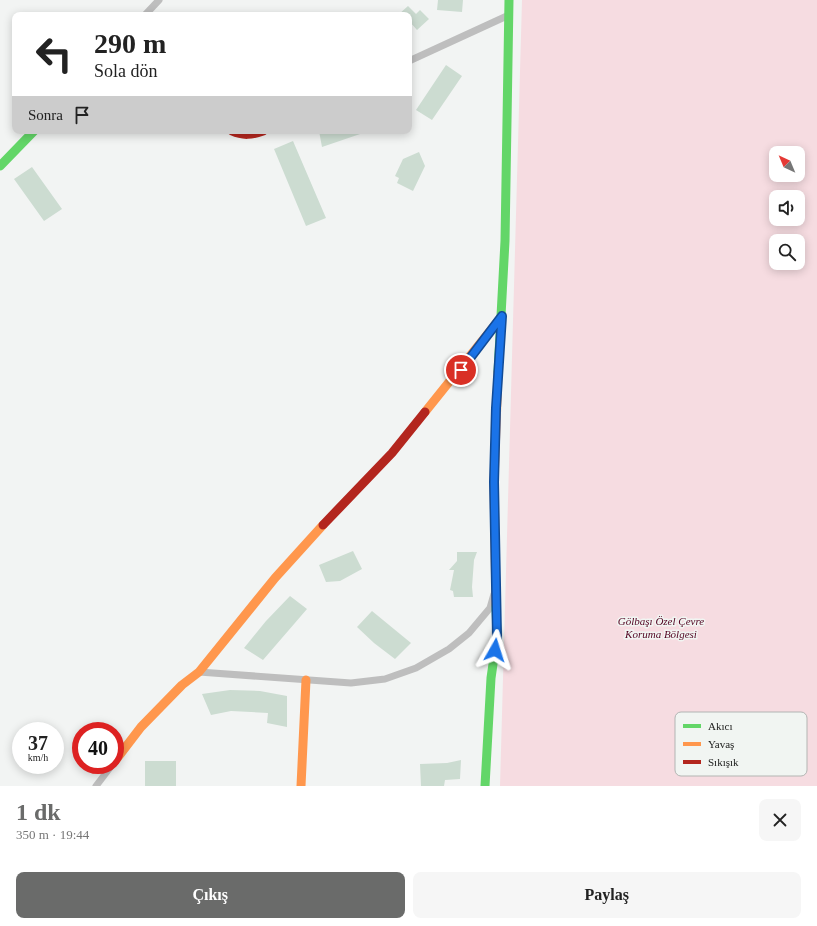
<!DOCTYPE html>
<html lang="tr">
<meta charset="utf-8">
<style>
:root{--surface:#fff;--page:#f6f6f6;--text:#222;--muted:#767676;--accent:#6a6b6a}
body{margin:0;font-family:"Times New Roman",serif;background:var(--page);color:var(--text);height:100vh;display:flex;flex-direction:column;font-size:15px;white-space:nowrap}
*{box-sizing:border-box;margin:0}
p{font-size:13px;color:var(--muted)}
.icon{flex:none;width:22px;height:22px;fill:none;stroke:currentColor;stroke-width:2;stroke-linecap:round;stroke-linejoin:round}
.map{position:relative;height:786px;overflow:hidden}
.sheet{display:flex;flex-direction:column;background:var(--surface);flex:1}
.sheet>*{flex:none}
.hud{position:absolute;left:12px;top:12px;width:400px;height:122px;border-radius:8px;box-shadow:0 2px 10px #0003;background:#fff;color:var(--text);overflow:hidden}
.needle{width:26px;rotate:316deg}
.controls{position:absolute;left:769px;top:146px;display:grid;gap:8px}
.controls a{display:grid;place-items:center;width:36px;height:36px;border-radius:8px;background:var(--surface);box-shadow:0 2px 10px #0003;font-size:20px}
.speed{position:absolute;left:12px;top:722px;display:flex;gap:8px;font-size:20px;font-weight:700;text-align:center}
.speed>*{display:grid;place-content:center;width:52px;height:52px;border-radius:50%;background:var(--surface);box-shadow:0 2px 10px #0003;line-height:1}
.speed small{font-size:10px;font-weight:400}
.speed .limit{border:6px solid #d22;background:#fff;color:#111}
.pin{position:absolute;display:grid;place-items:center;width:34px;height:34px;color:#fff;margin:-17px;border:2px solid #fff;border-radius:50%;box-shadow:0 1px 4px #0007}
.me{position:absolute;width:44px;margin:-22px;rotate:6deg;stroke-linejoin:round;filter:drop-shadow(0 0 3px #0008)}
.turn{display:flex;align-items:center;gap:14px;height:84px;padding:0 16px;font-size:18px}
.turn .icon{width:52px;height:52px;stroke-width:2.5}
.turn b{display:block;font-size:28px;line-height:34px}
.then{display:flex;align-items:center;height:38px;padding:0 16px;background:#0003;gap:8px;font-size:15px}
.round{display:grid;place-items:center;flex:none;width:42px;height:42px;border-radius:8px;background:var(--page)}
.summary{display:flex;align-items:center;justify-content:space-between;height:68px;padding:0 16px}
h1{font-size:24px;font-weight:600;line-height:30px;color:var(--accent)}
.primary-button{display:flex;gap:8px;margin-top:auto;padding:8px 16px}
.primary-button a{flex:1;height:46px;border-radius:8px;background:var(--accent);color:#fff;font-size:16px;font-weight:600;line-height:46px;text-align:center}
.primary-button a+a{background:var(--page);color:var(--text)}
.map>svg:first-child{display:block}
.green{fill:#f6dce1;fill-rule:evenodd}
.building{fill:#ccdcd1}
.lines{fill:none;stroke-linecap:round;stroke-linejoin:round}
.street{stroke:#bebebe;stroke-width:7}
.fast{stroke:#63d668;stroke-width:9}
.slow{stroke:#ff974d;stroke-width:9}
.jam{stroke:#b3261e;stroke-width:9}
.route-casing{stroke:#114b97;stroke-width:10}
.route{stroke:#1a73e8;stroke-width:7}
.labels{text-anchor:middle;stroke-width:3;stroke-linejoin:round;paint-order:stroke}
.park-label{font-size:11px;font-style:italic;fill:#530422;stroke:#f1f5f2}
.key{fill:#f1f5f2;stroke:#b2b5b3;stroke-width:1}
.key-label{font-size:11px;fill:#202120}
</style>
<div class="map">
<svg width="817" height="786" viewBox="0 0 817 786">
<rect width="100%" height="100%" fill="#f2f4f3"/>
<path class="green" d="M 522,0 L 817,0 L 817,786 L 500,786 ZM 776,153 L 798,153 L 798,175 L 776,175 ZM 776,197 L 798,197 L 798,219 L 776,219 ZM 776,241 L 798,241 L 798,263 L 776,263 Z"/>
<path class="building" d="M 438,0 L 463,0 L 462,12 L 437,10 Z
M 408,6 L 416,14 L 420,10 L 429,19 L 417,30 L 409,21 L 409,15 L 398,15 Z
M 446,65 L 462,76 L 432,120 L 416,110 Z
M 319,131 L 366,131 L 366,132 L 322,147 Z
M 293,141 L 326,218 L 306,226 L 274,149 Z
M 419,152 L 425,166 L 413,191 L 397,183 L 399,178 L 395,176 L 403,159 Z
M 32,167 L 62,209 L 44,221 L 14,179 Z
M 353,551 L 362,569 L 340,581 L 326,582 L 319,565 Z
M 457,552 L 477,552 L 474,560 L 472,587 L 473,597 L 454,597 L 453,591 L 450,590 L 454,570 L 449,570 L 457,561 Z
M 290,596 L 307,609 L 263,660 L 244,648 L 266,621 Z
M 372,611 L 411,643 L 395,659 L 374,643 L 357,627 Z
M 230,690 L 260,691 L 287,696 L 287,727 L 267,723 L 268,713 L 231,711 L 211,715 L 202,694 Z
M 461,760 L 460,779 L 445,780 L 444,786 L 421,786 L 420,764 L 447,763 Z
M 145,761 L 176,761 L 176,786 L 145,786 Z"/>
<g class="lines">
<path class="street" d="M 145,15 L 159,0
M 409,61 L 509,15
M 199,672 L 351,683 L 385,679 L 416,668 L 449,649 L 469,633 L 490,608 L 494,594
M 96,786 L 112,765"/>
<path class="fast" d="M 0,166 L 34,131
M 498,372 L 505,241 L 509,0
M 485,786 L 491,678 L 497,636 L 496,605"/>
<path class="slow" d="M 425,412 L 502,316
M 496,605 L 494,482 L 498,372
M 115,761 L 141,727 L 182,685 L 199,672 L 275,578 L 323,525
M 301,786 L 306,680"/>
<path class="jam" d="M 232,131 C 243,136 252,135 263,131
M 323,525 L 392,453 L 425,412"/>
</g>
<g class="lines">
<g class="route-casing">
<path id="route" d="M 461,370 L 502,316 L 496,408 L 494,482 L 497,636 L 495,650"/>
</g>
<use href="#route" class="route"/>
</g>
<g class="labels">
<g class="park-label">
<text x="661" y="625">Gölbaşı Özel Çevre<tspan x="661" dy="13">Koruma Bölgesi</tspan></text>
</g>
</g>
<rect x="675" y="712" width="132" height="64" rx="6" class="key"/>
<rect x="683" y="724" width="18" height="4" fill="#63d668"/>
<rect x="683" y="742" width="18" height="4" fill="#ff974d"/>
<rect x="683" y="760" width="18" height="4" fill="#b3261e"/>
<g class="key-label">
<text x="708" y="730">Akıcı</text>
<text x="708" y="748">Yavaş</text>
<text x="708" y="766">Sıkışık</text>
</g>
</svg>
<div class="controls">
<a><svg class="needle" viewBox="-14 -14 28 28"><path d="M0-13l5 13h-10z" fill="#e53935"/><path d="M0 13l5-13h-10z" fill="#767676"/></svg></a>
<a><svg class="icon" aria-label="sound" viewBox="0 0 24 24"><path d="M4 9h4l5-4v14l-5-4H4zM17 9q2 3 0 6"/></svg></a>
<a><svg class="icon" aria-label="search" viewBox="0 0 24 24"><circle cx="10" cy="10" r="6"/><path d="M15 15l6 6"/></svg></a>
</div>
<div class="speed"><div>37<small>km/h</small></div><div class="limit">40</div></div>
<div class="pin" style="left:461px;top:370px;background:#d93025"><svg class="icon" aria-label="arrive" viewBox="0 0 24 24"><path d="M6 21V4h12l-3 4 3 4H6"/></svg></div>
<svg class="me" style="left:495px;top:650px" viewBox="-20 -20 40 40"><path d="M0-17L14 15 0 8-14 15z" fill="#1a73e8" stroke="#fff" stroke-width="4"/></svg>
<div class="hud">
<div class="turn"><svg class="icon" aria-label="left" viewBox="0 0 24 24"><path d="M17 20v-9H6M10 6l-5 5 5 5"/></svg><div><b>290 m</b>Sola dön</div></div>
<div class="then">Sonra<svg class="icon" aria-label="arrive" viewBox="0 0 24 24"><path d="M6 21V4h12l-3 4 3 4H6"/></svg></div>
</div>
</div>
<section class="sheet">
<div class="summary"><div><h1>1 dk</h1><p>350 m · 19:44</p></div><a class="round"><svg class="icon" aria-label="close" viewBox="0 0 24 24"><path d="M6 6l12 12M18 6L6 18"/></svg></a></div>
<div class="primary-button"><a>Çıkış</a><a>Paylaş</a></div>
</section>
